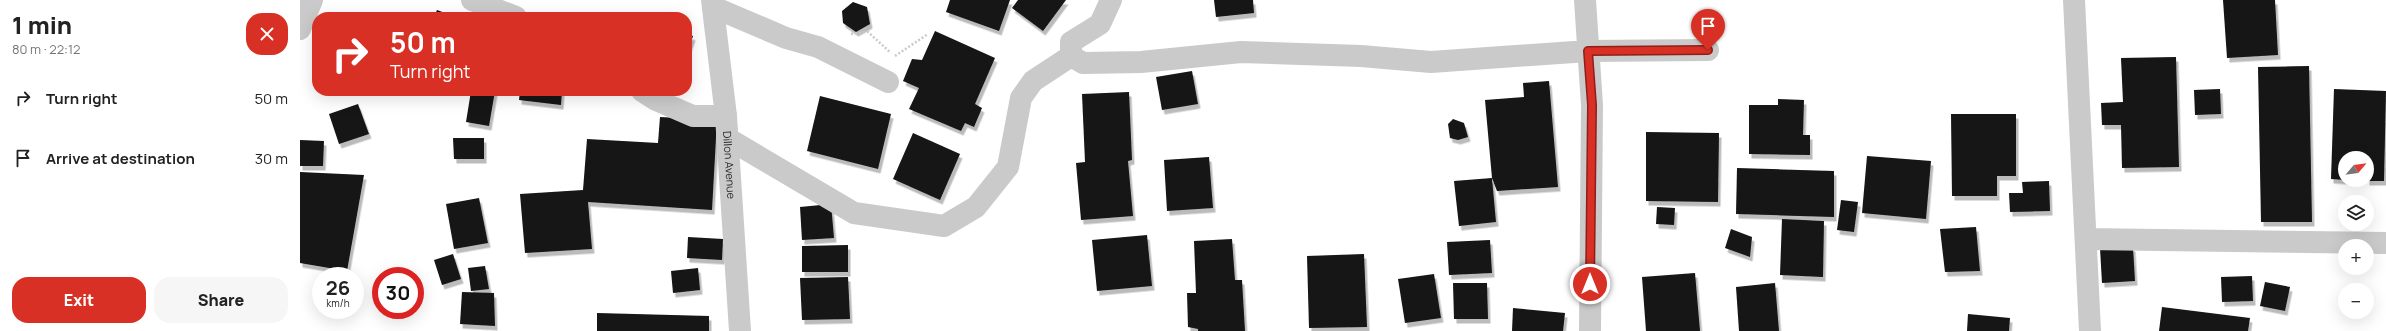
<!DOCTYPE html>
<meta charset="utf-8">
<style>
:root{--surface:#fff;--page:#f6f6f6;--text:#222;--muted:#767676;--accent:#d93025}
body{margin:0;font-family:Manrope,sans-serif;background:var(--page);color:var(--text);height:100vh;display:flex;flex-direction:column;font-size:15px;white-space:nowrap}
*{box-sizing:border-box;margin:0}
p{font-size:13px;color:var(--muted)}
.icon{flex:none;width:22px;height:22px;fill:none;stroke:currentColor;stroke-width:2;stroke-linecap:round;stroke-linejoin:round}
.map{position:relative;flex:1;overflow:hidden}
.panel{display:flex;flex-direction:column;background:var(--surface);width:300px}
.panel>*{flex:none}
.guide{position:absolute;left:12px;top:12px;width:380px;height:84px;border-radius:16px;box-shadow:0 4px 16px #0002;background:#d93025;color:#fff;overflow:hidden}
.needle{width:26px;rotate:61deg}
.controls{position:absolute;left:2038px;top:151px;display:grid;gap:8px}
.controls a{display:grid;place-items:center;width:36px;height:36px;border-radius:50%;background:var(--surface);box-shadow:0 4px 16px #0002;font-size:20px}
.speed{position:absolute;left:12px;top:267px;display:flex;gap:8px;font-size:20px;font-weight:700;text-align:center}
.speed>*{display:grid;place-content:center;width:52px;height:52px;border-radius:50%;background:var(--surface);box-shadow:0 4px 16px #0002;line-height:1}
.speed small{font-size:10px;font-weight:400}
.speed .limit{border:6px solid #d22;background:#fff;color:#111}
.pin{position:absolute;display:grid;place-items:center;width:34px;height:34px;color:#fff;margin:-41px -17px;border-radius:50% 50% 50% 0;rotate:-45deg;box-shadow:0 0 4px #0007}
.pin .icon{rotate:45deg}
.me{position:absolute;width:44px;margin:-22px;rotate:0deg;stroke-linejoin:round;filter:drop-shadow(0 0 3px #0008)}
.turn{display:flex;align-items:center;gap:14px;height:84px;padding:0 12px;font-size:18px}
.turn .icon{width:52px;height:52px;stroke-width:2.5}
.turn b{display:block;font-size:28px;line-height:34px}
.round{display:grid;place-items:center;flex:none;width:42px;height:42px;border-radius:16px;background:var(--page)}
.head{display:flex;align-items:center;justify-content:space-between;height:68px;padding:0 12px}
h1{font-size:24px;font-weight:800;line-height:30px}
.action{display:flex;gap:8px;margin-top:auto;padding:8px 12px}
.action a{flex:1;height:46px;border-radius:16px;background:var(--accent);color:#fff;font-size:16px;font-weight:800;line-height:46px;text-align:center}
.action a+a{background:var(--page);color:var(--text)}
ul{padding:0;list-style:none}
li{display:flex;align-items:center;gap:12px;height:60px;padding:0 12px}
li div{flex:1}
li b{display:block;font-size:15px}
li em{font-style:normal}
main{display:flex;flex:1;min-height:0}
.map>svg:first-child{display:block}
.building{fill:#141414;filter:url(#shadow)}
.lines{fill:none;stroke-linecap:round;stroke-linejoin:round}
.path{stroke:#cacaca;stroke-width:2.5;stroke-dasharray:2 2;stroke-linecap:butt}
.minor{stroke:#cacaca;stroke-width:22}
.tertiary{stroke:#cacaca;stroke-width:22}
.route-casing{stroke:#8d1f18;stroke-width:10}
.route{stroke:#d93025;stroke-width:7}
.labels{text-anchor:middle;stroke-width:4;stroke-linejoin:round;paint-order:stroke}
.street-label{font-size:11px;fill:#2d2d2d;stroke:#fff}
</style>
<main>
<section class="panel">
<div class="head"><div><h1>1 min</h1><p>80 m · 22:12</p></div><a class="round" style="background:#d93025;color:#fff"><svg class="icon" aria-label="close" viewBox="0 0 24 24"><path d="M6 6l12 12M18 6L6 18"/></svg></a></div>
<ul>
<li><svg class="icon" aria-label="right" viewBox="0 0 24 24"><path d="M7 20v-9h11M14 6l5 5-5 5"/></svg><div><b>Turn right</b></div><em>50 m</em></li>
<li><svg class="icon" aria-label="arrive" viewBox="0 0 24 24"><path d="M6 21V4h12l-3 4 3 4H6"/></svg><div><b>Arrive at destination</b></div><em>30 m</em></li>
</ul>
<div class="action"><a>Exit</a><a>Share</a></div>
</section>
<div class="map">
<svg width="2086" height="331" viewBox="0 0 2086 331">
<defs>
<filter id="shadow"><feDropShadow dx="2.5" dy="4.5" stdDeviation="0" flood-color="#0004"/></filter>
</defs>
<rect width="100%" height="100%" fill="#fff"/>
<path class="building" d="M 650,0 L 710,0 L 699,31 L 646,12 Z
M 718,0 L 766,0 L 743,31 L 712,8 Z
M 914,0 L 953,0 L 954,13 L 916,17 Z
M 1923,0 L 1975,0 L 1978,55 L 1927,58 Z
M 553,2 L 567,7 L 570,24 L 556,32 L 543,23 L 542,11 Z
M 137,10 L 156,17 L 134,17 Z
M 635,31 L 695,58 L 675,104 L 682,108 L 674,127 L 665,123 L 661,131 L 609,109 L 619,88 L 603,81 L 612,59 L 622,60 Z
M 387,34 L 393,36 L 389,48 L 387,48 Z
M 1876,57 L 1879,167 L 1822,168 L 1821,125 L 1802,125 L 1801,103 L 1823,102 L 1821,58 Z
M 2009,66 L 2012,222 L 1961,222 L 1958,67 Z
M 892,71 L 898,104 L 862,110 L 856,77 Z
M 1249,81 L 1258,187 L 1197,191 L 1192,178 L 1185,100 L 1224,97 L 1223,83 Z
M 1920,89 L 1921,114 L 1895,115 L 1894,90 Z
M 2034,89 L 2086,91 L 2084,181 L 2067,181 L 2067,158 L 2045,158 L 2045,180 L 2031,179 Z
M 171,91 L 195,91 L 189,126 L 166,122 Z
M 220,91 L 262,91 L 261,105 L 219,100 Z
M 829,92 L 832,160 L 828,161 L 833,216 L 781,220 L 776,163 L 785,162 L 782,94 Z
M 520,96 L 591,114 L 578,169 L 507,151 Z
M 1478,99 L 1504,100 L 1503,135 L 1510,135 L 1510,155 L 1449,154 L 1449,105 L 1478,105 Z
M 58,104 L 69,134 L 39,144 L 29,114 Z
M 1651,114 L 1716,114 L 1716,176 L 1697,176 L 1697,196 L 1652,196 Z
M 360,117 L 417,120 L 412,210 L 288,202 L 292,249 L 225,253 L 220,194 L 283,190 L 287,139 L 358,143 Z
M 1153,119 L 1164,123 L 1168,137 L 1158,140 L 1150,138 L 1148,124 Z
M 1346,132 L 1419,133 L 1418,202 L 1346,201 Z
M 613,133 L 660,154 L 640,200 L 593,179 Z
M 153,138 L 184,138 L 184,159 L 154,159 Z
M 0,140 L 24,141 L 23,166 L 0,166 Z
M 1567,156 L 1631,161 L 1626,219 L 1562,213 Z
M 909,157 L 913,208 L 867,211 L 864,160 Z
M 1437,168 L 1534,171 L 1534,217 L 1436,214 Z
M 0,172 L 64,175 L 47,271 L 0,263 Z
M 1192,178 L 1196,222 L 1159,226 L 1154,181 Z
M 1749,181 L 1750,211 L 1710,212 L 1709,193 L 1723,193 L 1722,182 Z
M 179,198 L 188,243 L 154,249 L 146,204 Z
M 1541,200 L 1558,202 L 1554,232 L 1537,230 Z
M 531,204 L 534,238 L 502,240 L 500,207 Z
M 1357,207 L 1375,208 L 1374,225 L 1356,224 Z
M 1482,219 L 1524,221 L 1523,277 L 1480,275 Z
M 1676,227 L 1680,271 L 1645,272 L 1640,229 Z
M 1431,229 L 1452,237 L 1450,257 L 1425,248 Z
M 847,235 L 852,286 L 797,291 L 792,240 Z
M 388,237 L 423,239 L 422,260 L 387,258 Z
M 932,239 L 935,280 L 942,280 L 945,331 L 898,331 L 898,329 L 888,327 L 887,293 L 896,293 L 894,241 Z
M 1190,240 L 1192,273 L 1149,275 L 1147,242 Z
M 548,245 L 548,272 L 502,272 L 502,246 Z
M 1833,247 L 1835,281 L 1802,283 L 1800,248 Z
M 153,254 L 161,279 L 142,285 L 134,260 Z
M 1064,254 L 1067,327 L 1009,328 L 1007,256 Z
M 185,266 L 189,289 L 171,291 L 168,268 Z
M 398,268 L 400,290 L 373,293 L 371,271 Z
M 1395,273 L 1400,331 L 1346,331 L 1342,277 Z
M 1134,274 L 1141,318 L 1105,323 L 1098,279 Z
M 1952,276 L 1953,301 L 1922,302 L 1921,277 Z
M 548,277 L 550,319 L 502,320 L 500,278 Z
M 1965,282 L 1990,287 L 1985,311 L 1960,306 Z
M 1153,283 L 1187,283 L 1188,319 L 1154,319 Z
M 1475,283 L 1479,331 L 1439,331 L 1436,287 Z
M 162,292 L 194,293 L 195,326 L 160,324 Z
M 1862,307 L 1950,318 L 1948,331 L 1859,331 Z
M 1213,308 L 1265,313 L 1263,331 L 1212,331 Z
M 297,313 L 409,316 L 409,331 L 297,331 Z
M 1668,314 L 1710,318 L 1709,331 L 1667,331 Z"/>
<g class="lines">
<path class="path" d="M 551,34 L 568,32 L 591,53
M 595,56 L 628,34"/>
<path class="minor" d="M 172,0 L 216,17
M 811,0 L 800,24 L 771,42 L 771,56 L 783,63 L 841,62 L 941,52 L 1061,56 L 1131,62 L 1288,51 L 1408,50
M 1285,0 L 1292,105 L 1290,331
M 1774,0 L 1790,331
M 413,7 L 486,38 L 518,47 L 588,82
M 0,29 L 12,0
M 342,91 L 356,100 L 393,116 L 426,116
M 427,138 L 554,213 L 644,226 L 676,207 L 708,167 L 721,98 L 733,81 L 771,56
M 1786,239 L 2086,243"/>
<path class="tertiary" id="s1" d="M 412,0 L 426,116 L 440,331"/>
</g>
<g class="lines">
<g class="route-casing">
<path id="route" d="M 1290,284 L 1292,105 L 1288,51 L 1408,50"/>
</g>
<use href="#route" class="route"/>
</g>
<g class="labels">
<g class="street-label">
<text dy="4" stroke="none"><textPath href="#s1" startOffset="166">Dillon Avenue</textPath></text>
</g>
</g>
</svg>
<div class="controls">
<a><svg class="needle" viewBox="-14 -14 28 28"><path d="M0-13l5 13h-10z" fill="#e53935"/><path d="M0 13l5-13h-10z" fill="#767676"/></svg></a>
<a><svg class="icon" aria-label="layers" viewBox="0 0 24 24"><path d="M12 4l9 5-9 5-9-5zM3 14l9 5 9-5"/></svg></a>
<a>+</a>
<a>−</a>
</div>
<div class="speed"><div>26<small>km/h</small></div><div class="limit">30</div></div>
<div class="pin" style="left:1408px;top:50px;background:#d93025"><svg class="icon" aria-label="arrive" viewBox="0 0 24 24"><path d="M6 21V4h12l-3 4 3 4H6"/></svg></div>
<svg class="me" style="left:1290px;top:284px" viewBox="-20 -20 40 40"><circle r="17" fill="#d93025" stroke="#fff" stroke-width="3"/><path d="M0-11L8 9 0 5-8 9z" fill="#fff"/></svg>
<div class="guide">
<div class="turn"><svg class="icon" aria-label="right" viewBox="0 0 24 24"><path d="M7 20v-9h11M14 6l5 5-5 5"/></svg><div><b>50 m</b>Turn right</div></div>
</div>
</div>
</main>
